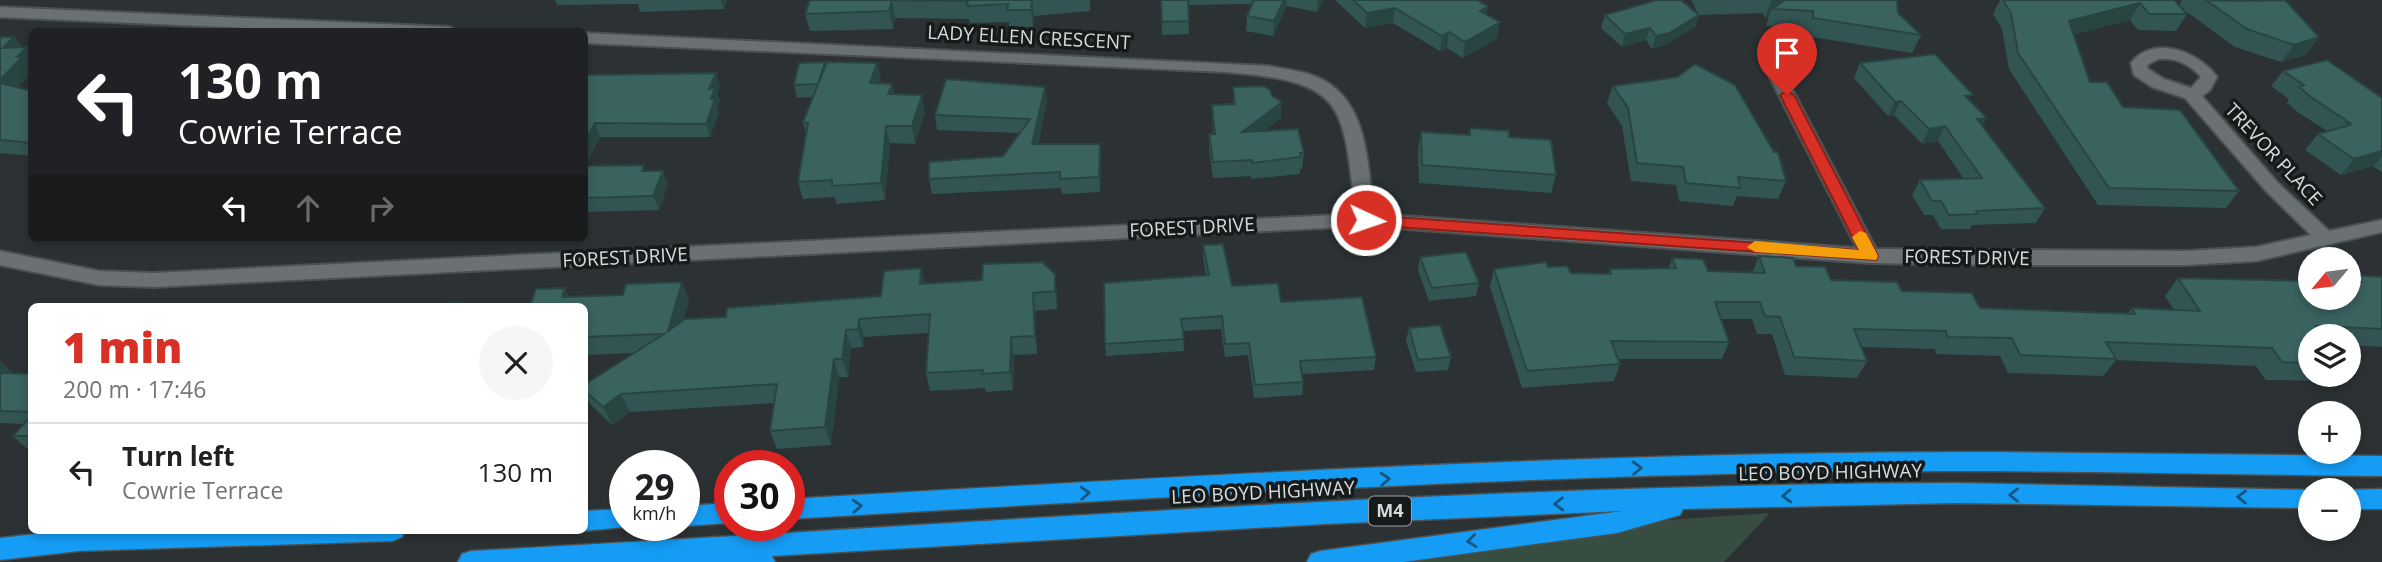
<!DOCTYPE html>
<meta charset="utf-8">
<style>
:root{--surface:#fff;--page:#f6f6f6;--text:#202124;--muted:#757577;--line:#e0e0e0;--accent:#d93025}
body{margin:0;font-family:"Open Sans",sans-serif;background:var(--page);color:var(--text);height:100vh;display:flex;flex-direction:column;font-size:26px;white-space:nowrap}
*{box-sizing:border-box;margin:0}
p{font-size:23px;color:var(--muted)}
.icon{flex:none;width:38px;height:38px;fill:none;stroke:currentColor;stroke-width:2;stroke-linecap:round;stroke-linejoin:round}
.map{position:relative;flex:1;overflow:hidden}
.panel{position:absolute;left:28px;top:303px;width:560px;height:231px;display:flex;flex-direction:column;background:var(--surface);border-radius:10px;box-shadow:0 4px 10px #0003}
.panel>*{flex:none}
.top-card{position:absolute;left:28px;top:28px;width:560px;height:214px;border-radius:10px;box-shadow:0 4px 10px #0003;background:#202124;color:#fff;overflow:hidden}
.needle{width:46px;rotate:241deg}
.tools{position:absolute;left:2298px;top:247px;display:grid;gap:14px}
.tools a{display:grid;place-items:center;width:63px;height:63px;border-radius:50%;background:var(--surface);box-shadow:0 4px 10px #0003;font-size:35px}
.speed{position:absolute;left:609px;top:450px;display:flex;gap:14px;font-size:35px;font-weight:700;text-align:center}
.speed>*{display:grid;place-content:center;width:91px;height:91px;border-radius:50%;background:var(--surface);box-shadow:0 4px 10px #0003;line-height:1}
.speed small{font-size:18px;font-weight:400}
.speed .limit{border:10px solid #d22;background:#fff;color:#111}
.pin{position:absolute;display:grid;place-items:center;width:60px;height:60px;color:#fff;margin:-72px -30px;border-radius:50% 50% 50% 0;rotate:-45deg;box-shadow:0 0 7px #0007}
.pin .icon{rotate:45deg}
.me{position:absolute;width:77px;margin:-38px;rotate:93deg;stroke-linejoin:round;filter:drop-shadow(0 0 5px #0008)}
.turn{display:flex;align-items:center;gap:24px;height:147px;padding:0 35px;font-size:32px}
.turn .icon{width:91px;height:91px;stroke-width:2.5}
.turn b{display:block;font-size:49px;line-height:60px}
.lanes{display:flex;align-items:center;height:66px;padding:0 35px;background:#0003;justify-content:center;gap:35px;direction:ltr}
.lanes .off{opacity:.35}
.round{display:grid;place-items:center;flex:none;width:74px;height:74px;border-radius:37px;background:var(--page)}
.head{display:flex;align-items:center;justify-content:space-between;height:119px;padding:0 35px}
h1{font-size:42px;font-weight:800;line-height:52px;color:var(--accent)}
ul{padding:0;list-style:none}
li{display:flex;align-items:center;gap:21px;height:98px;padding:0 35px;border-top:2px solid var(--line)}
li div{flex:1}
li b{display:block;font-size:26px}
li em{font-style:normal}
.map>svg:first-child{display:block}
.green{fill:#374d42}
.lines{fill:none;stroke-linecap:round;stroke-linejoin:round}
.minor-casing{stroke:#4b5051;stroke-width:4}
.motorway-casing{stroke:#4b5051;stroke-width:3}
.minor{fill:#6a7173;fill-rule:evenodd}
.motorway{fill:#159df6;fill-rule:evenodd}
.wall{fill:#325452}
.shaded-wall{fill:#294542}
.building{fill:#3a625f;stroke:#294542;stroke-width:2}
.oneway{stroke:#16557e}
.route{fill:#d93025;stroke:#8d1f18;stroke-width:2}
.slow{fill:#f59e0b}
.labels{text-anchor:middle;stroke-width:7;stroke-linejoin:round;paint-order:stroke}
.shield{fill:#171a1b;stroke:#9da0a1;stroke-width:2}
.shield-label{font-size:18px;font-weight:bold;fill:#d6dadb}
.street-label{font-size:19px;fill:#d6dadb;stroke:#171a1b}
</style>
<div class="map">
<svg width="2382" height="562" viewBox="0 0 2382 562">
<rect width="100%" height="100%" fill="#2c3234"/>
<path class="green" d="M 1770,513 L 1724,562 L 1327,562 L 1416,537 Z"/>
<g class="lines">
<g class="minor-casing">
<path id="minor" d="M 0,7 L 450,27 L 458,32 L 333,32 L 0,17 Z
M 584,33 L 1269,66 C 1289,70 1314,72 1331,85 C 1369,112 1368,172 1374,214 L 1857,248 L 1767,72 L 1775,67 L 1783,72 L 1876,249 L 2186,251 L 2256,247 L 2311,235 L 2266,191 L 2185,98 L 2152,87 L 2134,75 L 2131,63 C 2154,34 2199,52 2217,77 L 2210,90 L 2202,96 L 2278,183 L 2329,231 L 2382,220 L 2382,232 L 2256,261 L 2186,265 L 1985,265 L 1870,263 L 1366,226 L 154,287 L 99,285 L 0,265 L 0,251 L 99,271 L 154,273 L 1356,214 C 1342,102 1347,82 1226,72 L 584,43 ZM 2158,59 C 2175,57 2190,64 2201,77 L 2191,88 L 2164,79 L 2148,69 L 2147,65 Z"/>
</g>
<g class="motorway-casing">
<path id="motorway" d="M 1986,452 L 2382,456 L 2382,476 C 2198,474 2014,469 1829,472 C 1482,477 1136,499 789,519 L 789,499 C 1188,476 1587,452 1986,452 Z
M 1956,483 L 2316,490 L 2310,490 L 2310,508 L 1956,503 L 1683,509 L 1680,515 L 1617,533 L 1403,562 L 1307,562 L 1311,554 L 1320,551 L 1623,511 L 1325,524 L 772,556 L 775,562 L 458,562 L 462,554 L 471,551 C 965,525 1461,484 1956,483 Z
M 2382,489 L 2382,509 L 2348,509 L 2348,490 L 2345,490 Z
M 730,503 L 730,523 L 684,526 L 680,525 L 684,525 L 684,506 Z
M 625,509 L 625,525 L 634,526 L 584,531 L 581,530 L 584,530 L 584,511 Z
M 71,530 L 405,530 L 402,537 L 393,541 L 79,551 L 0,560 L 0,538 Z"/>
</g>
<use href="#minor" class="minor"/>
<use href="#motorway" class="motorway"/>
</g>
<path class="wall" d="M 555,0 L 727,0 L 724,9 L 640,12 L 638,4 L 557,5 Z
M 810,0 L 1090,0 L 1090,11 L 1034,16 L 1033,27 L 1009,28 L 1009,22 L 970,23 L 969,19 L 895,18 L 893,29 L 810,31 L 805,14 Z
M 1161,0 L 1323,0 L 1317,12 L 1287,6 L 1273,36 L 1246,31 L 1247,16 L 1252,4 L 1188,5 L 1189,34 L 1162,35 Z
M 1335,0 L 1477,0 L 1486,14 L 1497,38 L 1463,58 L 1447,48 L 1440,51 L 1393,23 L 1365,28 Z
M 1691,0 L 1897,0 L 1898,13 L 1921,35 L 1912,53 L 1806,36 L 1806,29 L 1766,26 L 1769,16 L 1765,18 L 1763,13 L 1699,15 L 1695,27 L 1665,45 L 1652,49 L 1646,40 L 1622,47 L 1601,28 L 1605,15 L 1699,15 Z
M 2000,0 L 2174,0 L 2179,5 L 2182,0 L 2236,0 L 2319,37 L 2306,55 L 2281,62 L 2235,47 L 2180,7 L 2187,14 L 2176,31 L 2138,30 L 2130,20 L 2073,34 L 2090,82 L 2123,107 L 2239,191 L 2226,208 L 2098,205 L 2009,69 L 2002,29 L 1993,14 Z
M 0,37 L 14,37 L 22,47 L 32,53 L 32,72 L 17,87 L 32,91 L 32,156 L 0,153 Z
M 877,63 L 881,80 L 880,83 L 892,84 L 894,94 L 925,113 L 915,144 L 890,143 L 885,200 L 836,204 L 835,197 L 803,199 L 798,182 L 806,133 L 803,122 L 813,97 L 797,98 L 794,85 L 826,65 Z
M 1860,63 L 1969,101 L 1987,118 L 1982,126 L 2045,208 L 2036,223 L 1972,225 L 1970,229 L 1941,229 L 1933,215 L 1924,215 L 1912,195 L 1920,180 L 1964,179 L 1938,141 L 1922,144 L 1894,115 L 1888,116 L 1854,78 Z
M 2283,71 L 2382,98 L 2382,172 L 2373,166 L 2341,175 L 2305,150 L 2318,134 L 2327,131 L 2299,113 L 2287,103 L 2289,99 L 2271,86 Z
M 584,75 L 720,86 L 717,93 L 720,100 L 717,107 L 719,112 L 710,137 L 600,137 L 585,166 L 647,171 L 663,171 L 668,184 L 659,210 L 584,212 Z
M 1613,86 L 1786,181 L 1778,199 L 1737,196 L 1733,206 L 1679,201 L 1676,185 L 1631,181 L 1622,126 L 1607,103 Z
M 1045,87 L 1047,102 L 1038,144 L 1101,159 L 1100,192 L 1062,194 L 1061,188 L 932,194 L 929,179 L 1003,156 L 1019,133 L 937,130 L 935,115 Z
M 1233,87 L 1281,118 L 1264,131 L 1304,153 L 1302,169 L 1300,169 L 1300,174 L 1251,179 L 1251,176 L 1213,178 L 1209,150 L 1209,134 L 1213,134 L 1212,105 L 1233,104 Z
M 1470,128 L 1509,137 L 1556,175 L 1551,193 L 1419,183 L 1418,150 L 1421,132 L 1468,135 Z
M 1203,245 L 1232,286 L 1281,302 L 1376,357 L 1374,370 L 1302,374 L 1303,382 L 1302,395 L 1254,398 L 1248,355 L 1225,357 L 1221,329 L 1183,331 L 1184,351 L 1106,356 L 1105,344 L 1206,275 L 1203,258 Z
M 1759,256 L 1796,266 L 1831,280 L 1902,291 L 1980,308 L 2128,313 L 2132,308 L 2174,310 L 2165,296 L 2178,278 L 2349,282 L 2355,275 L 2382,277 L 2382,347 L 2348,345 L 2348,336 L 2310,336 L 2310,374 L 2335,374 L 2329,381 L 2266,380 L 2256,366 L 2116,360 L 2103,376 L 2008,373 L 2000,356 L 1936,354 L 1935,349 L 1861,347 L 1867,361 L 1857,378 L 1785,375 L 1772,334 L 1757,334 L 1752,319 L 1721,319 L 1729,342 L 1722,359 L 1618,359 L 1620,364 L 1614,381 L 1522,388 L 1490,287 L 1494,269 L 1548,267 L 1571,273 L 1608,274 L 1610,269 L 1669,268 L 1672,258 L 1708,271 L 1752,273 Z
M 1420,257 L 1479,283 L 1476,296 L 1429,301 L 1418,270 Z
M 921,268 L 925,284 L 982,280 L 1057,292 L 1057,309 L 1035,311 L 1037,354 L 1014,355 L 1013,390 L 986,392 L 985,388 L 930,391 L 926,373 L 928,333 L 864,337 L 863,347 L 851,348 L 848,377 L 839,377 L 831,445 L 777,449 L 770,431 L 774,403 L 630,412 L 612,425 L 591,405 L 584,393 L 584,385 L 634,353 L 584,355 L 584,306 L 570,297 L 689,300 L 683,321 L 726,317 L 881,296 Z
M 1409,328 L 1451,357 L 1448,370 L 1416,372 L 1406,341 Z
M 0,361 L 13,373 L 32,374 L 32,448 L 26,448 L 13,436 L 23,424 L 0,423 Z"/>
<path class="shaded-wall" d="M 721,0 L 727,0 L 724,9 Z
M 892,0 L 895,18 L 893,29 L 889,11 Z
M 1032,0 L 1034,16 L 1033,27 L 1031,10 Z
M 1284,0 L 1287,0 L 1287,6 L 1273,36 L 1274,21 Z
M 1318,0 L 1323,0 L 1317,12 Z
M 1771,0 L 1791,0 L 1772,9 L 1769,16 L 1765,18 Z
M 2140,3 L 2130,20 L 2060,38 L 2069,21 Z
M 1488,6 L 1485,22 L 1480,11 Z
M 1395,8 L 1393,23 L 1365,28 L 1367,13 Z
M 1699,15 L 1695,27 L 1665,45 L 1652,49 L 1656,36 Z
M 1500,22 L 1497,38 L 1463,58 L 1465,42 Z
M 1650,28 L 1646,40 L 1622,47 L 1625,34 Z
M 1449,32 L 1447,48 L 1440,51 L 1442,36 Z
M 14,37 L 24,50 L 27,47 L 32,53 L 32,72 L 9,96 L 0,85 L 0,80 L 3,48 Z
M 2319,37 L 2306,55 L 2281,62 L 2294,45 Z
M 877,63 L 881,80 L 874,100 L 870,83 Z
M 716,73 L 720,86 L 717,93 L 720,100 L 717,107 L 719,112 L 710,137 L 706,124 L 709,89 Z
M 892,84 L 895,101 L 888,94 Z
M 1045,87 L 1047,102 L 1034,159 L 1032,144 Z
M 922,95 L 925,113 L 915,144 L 912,126 Z
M 1901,101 L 1894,115 L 1888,116 L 1895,102 Z
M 1282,102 L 1281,118 L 1241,149 L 1242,132 Z
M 1987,118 L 1979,132 L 1977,119 Z
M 595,123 L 600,137 L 584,166 L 584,142 Z
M 886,126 L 890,143 L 885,200 L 881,183 Z
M 1945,126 L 1938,141 L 1922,144 L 1929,129 Z
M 1100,144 L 1101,159 L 1100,192 L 1099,177 Z
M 2382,151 L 2382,156 L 2373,166 L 2341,175 L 2354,159 Z
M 663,171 L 668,184 L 659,210 L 653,196 Z
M 921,268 L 925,286 L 920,284 Z
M 1055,274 L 1057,292 L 1057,309 L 1055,291 Z
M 682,282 L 689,300 L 675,349 L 668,331 Z
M 565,288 L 574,306 L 562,297 Z
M 1033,293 L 1035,311 L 1037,354 L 1035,336 Z
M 859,319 L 864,337 L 863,347 L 858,329 Z
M 846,330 L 851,348 L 848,377 L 842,359 Z
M 1011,337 L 1014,355 L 1013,390 L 1010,372 Z
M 834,359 L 839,377 L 831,445 L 825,427 Z
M 0,361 L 13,373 L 0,385 Z
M 621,394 L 630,412 L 612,425 L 603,407 Z"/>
<path class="building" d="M 810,0 L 1032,0 L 1031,10 L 1007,10 L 1008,4 L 967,6 L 968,1 L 892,0 L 889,11 L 805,14 Z
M 1161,0 L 1188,0 L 1189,21 L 1162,22 Z
M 1254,0 L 1284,0 L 1274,21 L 1247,16 Z
M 1353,0 L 1477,0 L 1488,6 L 1480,11 L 1500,22 L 1465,42 L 1449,32 L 1442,36 L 1395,8 L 1367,13 Z
M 1657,0 L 1681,0 L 1699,15 L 1669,33 L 1656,36 L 1650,28 L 1625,34 L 1605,15 Z
M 1785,0 L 1897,0 L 1898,13 L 1921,35 L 1813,18 L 1813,11 L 1772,9 Z
M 2003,0 L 2174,0 L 2187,14 L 2149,14 L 2140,3 L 2069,21 L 2090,82 L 2107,82 L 2123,107 L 2180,110 L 2239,191 L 2109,188 L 2018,53 L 2011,13 Z
M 2206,0 L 2238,1 L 2285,0 L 2319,37 L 2294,45 L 2247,29 Z
M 0,37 L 14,37 L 3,48 L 27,47 L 17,57 L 22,57 L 0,80 Z
M 1935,54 L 1973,95 L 1965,96 L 1987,118 L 1977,119 L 2045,208 L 1976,211 L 1978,214 L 1949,215 L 1941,201 L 1932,201 L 1920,180 L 1982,178 L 1945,126 L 1929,129 L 1901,101 L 1895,102 L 1860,63 Z
M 2327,60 L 2382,98 L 2382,151 L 2354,159 L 2318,134 L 2350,125 L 2347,123 L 2350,123 L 2311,97 L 2299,87 L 2304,85 L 2283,71 Z
M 825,62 L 818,84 L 794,85 L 799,63 Z
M 827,62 L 877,63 L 870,83 L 892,84 L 888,94 L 922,95 L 912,126 L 886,126 L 881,183 L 832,186 L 832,180 L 798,182 L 808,123 L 803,122 Z
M 1695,64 L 1735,85 L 1774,152 L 1778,152 L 1786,181 L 1738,177 L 1740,188 L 1686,183 L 1683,167 L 1637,163 L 1628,108 L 1613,86 L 1677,77 Z
M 716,73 L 709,89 L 715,87 L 711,99 L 715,99 L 706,124 L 595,123 L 584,142 L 584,75 Z
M 946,79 L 1045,87 L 1032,144 L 1100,144 L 1099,177 L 1060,179 L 1060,172 L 929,179 L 929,162 L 1003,156 L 1030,119 L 935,115 Z
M 0,83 L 32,91 L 32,143 L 0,140 Z
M 1264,86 L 1270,90 L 1272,96 L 1282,102 L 1242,132 L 1298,129 L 1304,153 L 1300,153 L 1301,157 L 1252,163 L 1252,160 L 1213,162 L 1209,134 L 1215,134 L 1212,105 L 1235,104 L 1233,87 Z
M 1470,128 L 1509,131 L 1509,137 L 1551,140 L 1556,175 L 1422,165 L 1421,132 L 1470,135 Z
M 644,165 L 642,171 L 663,171 L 653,196 L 584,198 L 584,166 Z
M 1223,244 L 1232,286 L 1278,283 L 1281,302 L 1362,297 L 1376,357 L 1300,361 L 1303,382 L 1255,385 L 1249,343 L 1225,344 L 1222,316 L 1181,319 L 1184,339 L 1105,344 L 1104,283 L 1209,275 L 1203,245 Z
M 1466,252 L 1479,283 L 1432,288 L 1420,257 Z
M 1759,256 L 1793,258 L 1796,266 L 1825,267 L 1831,280 L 1897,282 L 1902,291 L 1972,293 L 1980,308 L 2135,314 L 2132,308 L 2200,311 L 2178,278 L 2310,281 L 2310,298 L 2348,298 L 2348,282 L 2361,282 L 2355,275 L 2382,277 L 2382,329 L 2316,326 L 2324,336 L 2310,336 L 2310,363 L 2282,362 L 2272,348 L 2106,342 L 2116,359 L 2020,355 L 2012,338 L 1947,337 L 1946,331 L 1854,329 L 1867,361 L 1794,357 L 1780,317 L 1765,316 L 1760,302 L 1715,302 L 1729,342 L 1611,341 L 1620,364 L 1527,371 L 1494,269 L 1546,262 L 1548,267 L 1567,266 L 1571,273 L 1611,274 L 1610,269 L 1676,268 L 1672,258 L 1703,259 L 1708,271 L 1765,273 Z
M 1042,262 L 1055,274 L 1055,291 L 1033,293 L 1035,336 L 1011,337 L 1010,372 L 982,374 L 983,370 L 926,373 L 930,314 L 859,319 L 858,329 L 846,330 L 842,359 L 834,359 L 825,427 L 770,431 L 777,384 L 621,394 L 603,407 L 584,390 L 584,385 L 664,334 L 584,337 L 584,306 L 530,306 L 536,289 L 565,288 L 562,297 L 623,295 L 626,284 L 682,282 L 668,331 L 685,319 L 726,317 L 727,308 L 881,296 L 884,271 L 921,268 L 920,284 L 982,280 L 983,264 Z
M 460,303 L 459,306 L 424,306 L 425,305 Z
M 1440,325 L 1451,357 L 1418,360 L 1409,328 Z
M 0,373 L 32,374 L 32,412 L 0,411 Z
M 32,415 L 32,436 L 13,436 Z"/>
<defs><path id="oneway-chevron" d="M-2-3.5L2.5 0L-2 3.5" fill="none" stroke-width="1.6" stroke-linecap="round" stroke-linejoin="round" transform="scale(1.75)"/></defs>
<g class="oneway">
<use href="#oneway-chevron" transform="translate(1637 468) rotate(-2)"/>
<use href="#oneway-chevron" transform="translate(1385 479) rotate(-3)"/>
<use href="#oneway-chevron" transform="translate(1085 493) rotate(-3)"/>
<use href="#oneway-chevron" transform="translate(2014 495) rotate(-180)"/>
<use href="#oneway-chevron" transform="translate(1787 496) rotate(178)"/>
<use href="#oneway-chevron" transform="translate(2242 497) rotate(-179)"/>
<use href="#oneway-chevron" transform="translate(1559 504) rotate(178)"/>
<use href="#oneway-chevron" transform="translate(857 506) rotate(-3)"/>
<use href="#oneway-chevron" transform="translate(1472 541) rotate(173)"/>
</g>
<path class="route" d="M 1787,91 L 1794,95 L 1878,256 L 1876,260 L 1366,225 L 1358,220 L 1366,215 L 1859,250 L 1780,95 Z"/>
<path class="slow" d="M 1860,231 L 1866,233 L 1878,256 L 1876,260 L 1755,252 L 1747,247 L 1755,241 L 1859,250 L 1852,237 Z"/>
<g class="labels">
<rect class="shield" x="1369" y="496.5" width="42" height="29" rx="5"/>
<g class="shield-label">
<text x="1390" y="517">M4</text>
</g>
<g class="street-label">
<text transform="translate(1029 37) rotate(3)" y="7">LADY ELLEN CRESCENT</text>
<text transform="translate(2274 154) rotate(47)" y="7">TREVOR PLACE</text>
<text transform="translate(1192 227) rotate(-3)" y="7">FOREST DRIVE</text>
<text transform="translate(625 257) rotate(-3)" y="7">FOREST DRIVE</text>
<text transform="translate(1967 257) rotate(1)" y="7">FOREST DRIVE</text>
<text transform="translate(1830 472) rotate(-1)" y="7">LEO BOYD HIGHWAY</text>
<text transform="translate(1263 492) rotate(-3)" y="7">LEO BOYD HIGHWAY</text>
</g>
</g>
</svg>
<div class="tools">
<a><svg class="needle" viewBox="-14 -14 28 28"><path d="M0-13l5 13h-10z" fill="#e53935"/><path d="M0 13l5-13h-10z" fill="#757577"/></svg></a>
<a><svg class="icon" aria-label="layers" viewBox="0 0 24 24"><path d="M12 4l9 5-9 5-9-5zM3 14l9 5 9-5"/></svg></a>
<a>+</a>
<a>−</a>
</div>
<div class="speed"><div>29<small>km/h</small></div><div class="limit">30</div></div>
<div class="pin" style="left:1787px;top:95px;background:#d93025"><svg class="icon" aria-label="arrive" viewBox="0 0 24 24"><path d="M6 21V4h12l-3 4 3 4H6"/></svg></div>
<svg class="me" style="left:1366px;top:220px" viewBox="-20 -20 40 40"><circle r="17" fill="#d93025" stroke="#fff" stroke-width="3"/><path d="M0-11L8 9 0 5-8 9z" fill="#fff"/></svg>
<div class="top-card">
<div class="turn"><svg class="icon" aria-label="left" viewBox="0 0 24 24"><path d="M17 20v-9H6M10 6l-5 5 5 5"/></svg><div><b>130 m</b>Cowrie Terrace</div></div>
<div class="lanes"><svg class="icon" aria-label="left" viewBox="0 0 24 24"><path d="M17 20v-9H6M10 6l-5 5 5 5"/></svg><svg class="icon off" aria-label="ahead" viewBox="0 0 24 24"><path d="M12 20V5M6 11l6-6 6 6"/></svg><svg class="icon off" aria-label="right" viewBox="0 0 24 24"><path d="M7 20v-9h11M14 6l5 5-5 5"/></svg></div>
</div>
<section class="panel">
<div class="head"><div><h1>1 min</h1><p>200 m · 17:46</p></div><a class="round"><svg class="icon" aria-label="close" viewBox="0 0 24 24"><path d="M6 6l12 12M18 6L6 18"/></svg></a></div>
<ul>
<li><svg class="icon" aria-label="left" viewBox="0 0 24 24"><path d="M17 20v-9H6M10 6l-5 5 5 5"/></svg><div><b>Turn left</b><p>Cowrie Terrace</p></div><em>130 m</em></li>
</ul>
</section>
</div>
